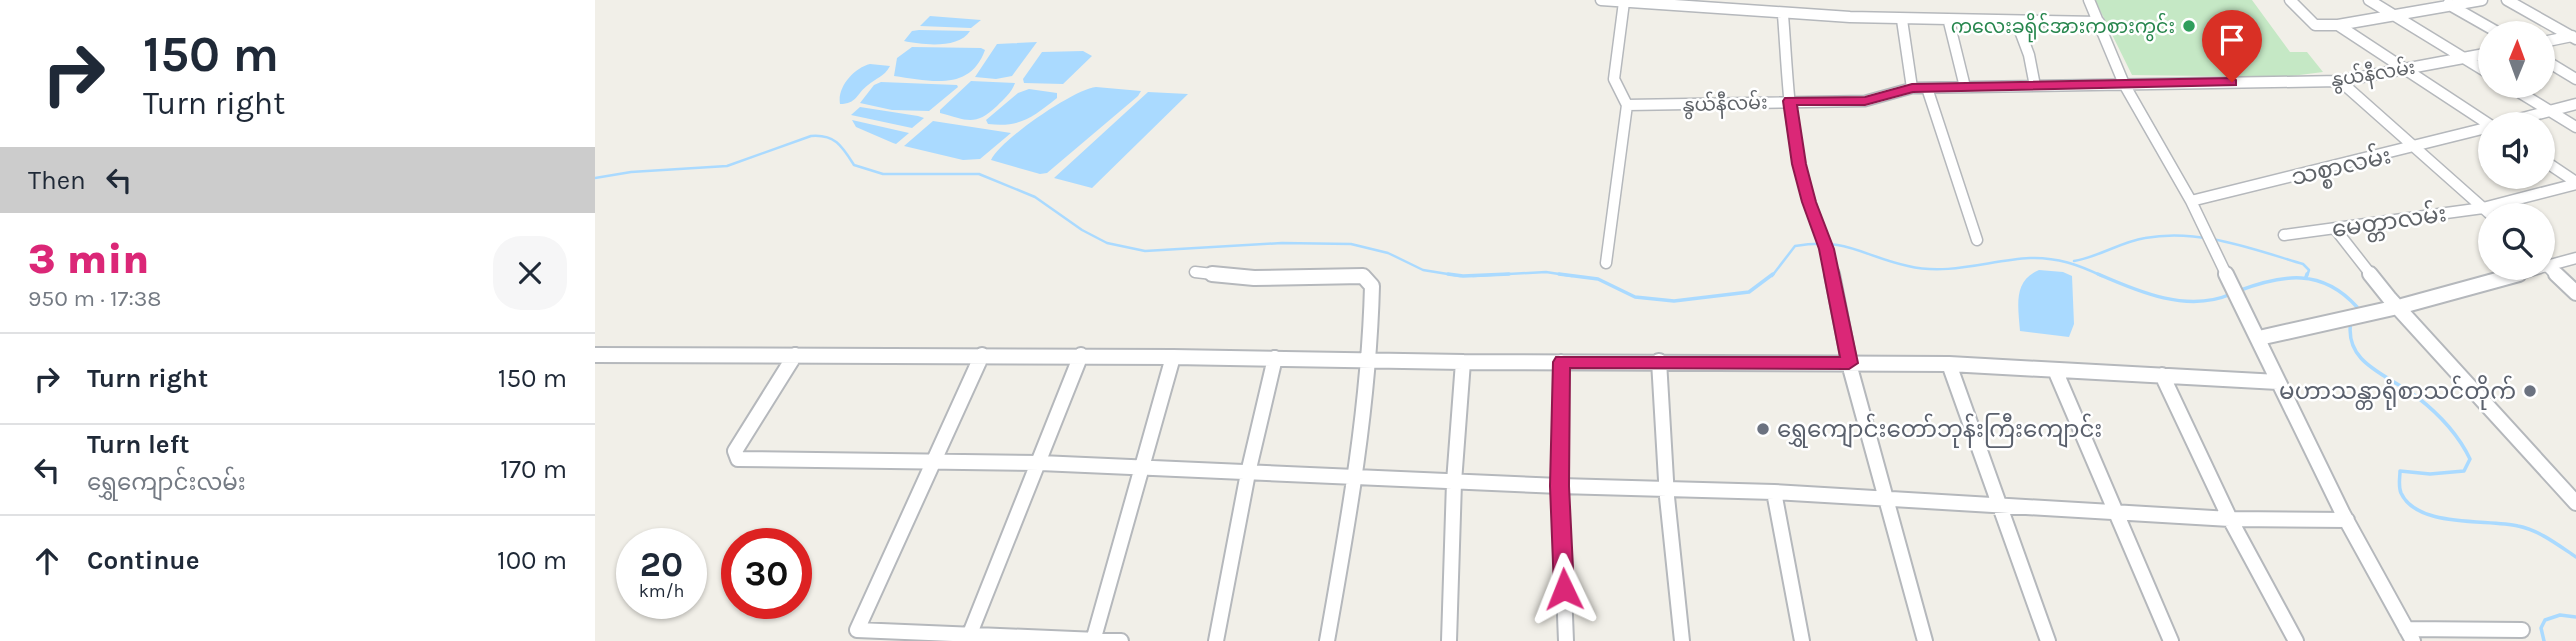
<!DOCTYPE html>
<meta charset="utf-8">
<style>
:root{--surface:#fff;--page:#f6f6f7;--text:#1f2937;--muted:#747a83;--line:#e0e1e3;--accent:#db2777}
body{margin:0;font-family:Karla,"Noto Sans Myanmar",sans-serif;background:var(--page);color:var(--text);height:100vh;display:flex;flex-direction:column;font-size:26px;white-space:nowrap}
*{box-sizing:border-box;margin:0}
p{font-size:23px;color:var(--muted)}
.icon{flex:none;width:38px;height:38px;fill:none;stroke:currentColor;stroke-width:2;stroke-linecap:round;stroke-linejoin:round}
.map{position:relative;flex:1;overflow:hidden}
.details{display:flex;flex-direction:column;background:var(--surface);width:595px}
.details>*{flex:none}
.hud{background:#fff;color:var(--text);overflow:hidden}
.needle{width:46px;rotate:1deg}
.fabs{position:absolute;left:1883px;top:21px;display:grid;gap:14px}
.fabs a{display:grid;place-items:center;width:77px;height:77px;border-radius:50%;background:var(--surface);box-shadow:0 2px 5px #0004;font-size:35px}
.speed{position:absolute;left:21px;top:528px;display:flex;gap:14px;font-size:35px;font-weight:700;text-align:center}
.speed>*{display:grid;place-content:center;width:91px;height:91px;border-radius:50%;background:var(--surface);box-shadow:0 2px 5px #0004;line-height:1}
.speed small{font-size:18px;font-weight:400}
.speed .limit{border:10px solid #d22;background:#fff;color:#111}
.pin{position:absolute;display:grid;place-items:center;width:60px;height:60px;color:#fff;margin:-72px -30px;border-radius:50% 50% 50% 0;rotate:-45deg;box-shadow:0 0 7px #0007}
.pin .icon{rotate:45deg}
.me{position:absolute;width:77px;margin:-38px;rotate:358deg;stroke-linejoin:round;filter:drop-shadow(0 0 5px #0008)}
.turn{display:flex;align-items:center;gap:24px;height:147px;padding:0 28px;font-size:32px}
.turn .icon{width:91px;height:91px;stroke-width:2.5}
.turn b{display:block;font-size:49px;line-height:60px}
.then{display:flex;align-items:center;height:66px;padding:0 28px;background:#0003;gap:14px;font-size:26px}
.round{display:grid;place-items:center;flex:none;width:74px;height:74px;border-radius:28px;background:var(--page)}
.head{display:flex;align-items:center;justify-content:space-between;height:119px;padding:0 28px}
h1{font-size:42px;font-weight:800;line-height:52px;color:var(--accent)}
ul{padding:0;list-style:none}
li{display:flex;align-items:center;gap:21px;height:91px;padding:0 28px;border-top:2px solid var(--line)}
li div{flex:1}
li b{display:block;font-size:26px}
li em{font-style:normal}
main{display:flex;flex:1;min-height:0}
.map>svg:first-child{display:block}
.green{fill:#c5e8c5}
.water{fill:#aadaff}
.lines{fill:none;stroke-linecap:round;stroke-linejoin:round}
.stream-far1{stroke:#aadaff;stroke-width:2.5}
.stream{stroke:#aadaff;stroke-width:3.5}
.minor-far1-casing{stroke:#b5b8bc;stroke-width:13}
.minor-casing{stroke:#b5b8bc;stroke-width:18}
.minor-far1{stroke:#fff;stroke-width:10}
.minor{stroke:#fff;stroke-width:14}
.route{fill:#db2777;stroke:#8e194d;stroke-width:2}
.leisure-dot{fill:#2e9e5b;stroke:#fff;stroke-width:2.5}
.worship-dot{fill:#6b7280;stroke:#fff;stroke-width:2.5}
.labels{text-anchor:middle;stroke-width:5;stroke-linejoin:round;paint-order:stroke}
.far-leisure-label{font-size:19px;fill:#27864d;stroke:#fff;text-anchor:end}
.far-street-label{font-size:19px;fill:#5f6368;stroke:#fff}
.street-label{font-size:23px;fill:#5f6368;stroke:#fff}
.worship-label{font-size:23px;fill:#5b616d;stroke:#fff;text-anchor:end}
</style>
<main>
<section class="details">
<div class="hud">
<div class="turn"><svg class="icon" aria-label="right" viewBox="0 0 24 24"><path d="M7 20v-9h11M14 6l5 5-5 5"/></svg><div><b>150 m</b>Turn right</div></div>
<div class="then">Then<svg class="icon" aria-label="left" viewBox="0 0 24 24"><path d="M17 20v-9H6M10 6l-5 5 5 5"/></svg></div>
</div>
<div class="head"><div><h1>3 min</h1><p>950 m · 17:38</p></div><a class="round"><svg class="icon" aria-label="close" viewBox="0 0 24 24"><path d="M6 6l12 12M18 6L6 18"/></svg></a></div>
<ul>
<li><svg class="icon" aria-label="right" viewBox="0 0 24 24"><path d="M7 20v-9h11M14 6l5 5-5 5"/></svg><div><b>Turn right</b></div><em>150 m</em></li>
<li><svg class="icon" aria-label="left" viewBox="0 0 24 24"><path d="M17 20v-9H6M10 6l-5 5 5 5"/></svg><div><b>Turn left</b><p>ရွှေကျောင်းလမ်း</p></div><em>170 m</em></li>
<li><svg class="icon" aria-label="ahead" viewBox="0 0 24 24"><path d="M12 20V5M6 11l6-6 6 6"/></svg><div><b>Continue</b></div><em>100 m</em></li>
</ul>
</section>
<div class="map">
<svg width="1981" height="641" viewBox="0 0 1981 641">
<rect width="100%" height="100%" fill="#f1efe8"/>
<path class="green" d="M 1500,0 L 1657,0 L 1695,52 L 1712,52 L 1728,72 L 1689,77 L 1537,75 Z"/>
<path class="water" d="M 335,16 L 386,20 L 376,28 L 325,26 Z
M 324,30 L 375,31 C 364,49 328,45 309,41 L 317,31 Z
M 442,42 L 417,76 L 401,79 L 380,77 L 402,44 Z
M 317,47 L 386,48 L 390,50 C 375,92 335,81 299,76 L 302,58 Z
M 488,51 L 497,56 L 468,84 L 429,83 L 428,79 L 447,52 Z
M 275,64 L 295,66 C 289,77 281,78 273,85 C 261,94 262,104 245,104 C 242,87 259,68 275,64 Z
M 376,81 L 420,83 C 417,92 409,99 402,106 C 380,127 372,120 345,113 L 345,110 Z
M 286,82 L 362,85 L 363,87 L 334,111 L 297,110 L 265,103 L 279,85 Z
M 501,87 L 546,91 L 543,96 L 452,173 L 445,174 L 396,160 C 405,140 479,89 501,87 Z
M 434,89 L 462,93 L 462,98 C 438,117 425,128 393,124 L 391,120 L 423,93 Z
M 553,92 L 593,94 L 497,188 L 459,178 Z
M 265,107 L 323,116 L 329,118 L 317,128 L 256,115 Z
M 257,120 L 314,133 L 301,144 L 298,143 L 261,127 Z
M 338,121 L 416,133 L 385,159 L 368,160 L 309,146 Z
M 1444,270 L 1468,272 L 1477,276 L 1479,324 L 1474,337 L 1425,331 C 1423,305 1418,281 1444,270 Z"/>
<g class="lines">
<path class="stream-far1" d="M 0,178 L 36,172 L 132,166 L 216,136 C 240,134 247,146 259,165 L 288,174 L 384,174 L 440,197 L 487,230 L 512,243 L 550,251 L 687,243 L 756,244 L 793,253 L 828,270 L 865,276
M 1479,261 C 1504,257 1525,242 1550,238 C 1604,228 1657,249 1708,264 L 1714,270 L 1712,276
M 878,276 L 951,272 L 977,276
M 1177,276 L 1200,246 C 1252,237 1267,256 1313,266 C 1354,276 1395,260 1435,258 C 1462,257 1484,265 1507,276"/>
<path class="stream" d="M 853,274 L 868,276 L 914,274
M 964,274 L 1003,279 L 1040,297 L 1079,301 L 1154,292 L 1178,274
M 1503,274 C 1544,292 1593,313 1636,294
M 1711,277 L 1712,274
M 1643,291 C 1688,274 1727,268 1762,307 L 1761,310
M 1756,321 C 1748,364 1794,375 1822,397 C 1844,414 1863,434 1875,459 L 1869,471 L 1835,474 L 1805,471 C 1805,478 1803,486 1806,493 C 1822,528 1891,519 1923,526 C 1944,530 1963,545 1981,557
M 1949,641 L 1946,628 L 1950,620 L 1965,615 L 1981,617"/>
<g class="minor-far1-casing">
<path id="minor-far1" d="M 1006,0 L 1255,17 L 1504,22
M 1494,0 L 1529,84 L 1596,201 L 1632,276
M 1695,0 L 1720,25 L 1743,25 L 1887,0
M 1774,0 L 1895,74
M 1912,0 L 1981,39
M 1853,4 L 1904,33
M 1188,15 C 1192,65 1193,117 1205,166 C 1213,204 1230,238 1237,276
M 1307,20 L 1317,88
M 1354,22 L 1370,87
M 1422,23 L 1434,55 L 1440,86
M 1743,25 L 1895,125
M 1948,42 L 1977,36
M 1948,59 L 1981,79
M 1745,81 L 1896,215
M 1914,86 L 1981,127
M 1332,88 L 1382,240
M 1032,105 L 1270,101 L 1317,88 L 1745,81 L 1895,53
M 1905,124 L 1981,104
M 1948,160 L 1981,182
M 1596,201 L 1895,127
M 1741,230 L 1777,276
M 1689,235 L 1888,208 L 1981,184
M 1948,262 L 1962,276
M 1011,263 L 1032,105 L 1019,79 L 1029,2
M 1948,267 L 1981,258
M 600,272 L 635,276
M 1918,276 L 1945,268"/>
</g>
<g class="minor-casing">
<path id="minor" d="M 617,274 L 659,278 L 768,276 L 777,286 C 774,406 753,523 732,641
M 1237,274 L 1256,371 L 1330,641
M 1631,274 L 1748,514 L 1818,641
M 1775,274 L 1795,299 L 1981,503
M 1961,274 L 1981,293
M 1664,338 L 1807,306 L 1924,274
M 0,355 L 578,357
M 200,355 L 140,451 L 143,459 L 445,463 L 965,486 L 1179,492 L 1635,519 L 1752,520
M 387,355 L 262,630 L 526,641
M 1064,361 L 1072,497 L 1087,641
M 966,362 L 965,486 L 971,641
M 1354,364 L 1453,641
M 1460,370 L 1576,641
M 1567,375 L 1635,519 L 1701,641
M 1179,492 L 1207,641
M 1811,629 L 1927,630
M 372,641 L 486,355
M 498,641 L 578,357 L 868,362 L 1354,364 L 1683,382
M 621,641 L 653,473 L 680,358
M 854,641 L 859,482 L 868,362"/>
</g>
<use href="#minor-far1" class="minor-far1"/>
<use href="#minor" class="minor"/>
</g>
<path class="route" d="M 1637,78 L 1641,80 L 1641,85 L 1318,92 L 1270,105 L 1202,105 L 1211,164 L 1221,202 L 1239,249 L 1263,363 L 1254,369 L 975,368 L 974,486 L 979,589 L 976,596 L 969,598 L 962,596 L 959,589 L 955,486 L 958,362 L 961,357 L 1245,357 L 1224,249 L 1207,202 L 1197,164 L 1188,101 L 1190,98 L 1270,97 L 1317,84 Z"/>
<circle class="leisure-dot" cx="1594" cy="26" r="7"/>
<g class="worship-dot">
<circle cx="1935" cy="391" r="7"/>
<circle cx="1168" cy="429" r="7"/>
</g>
<g class="labels">
<g class="far-leisure-label">
<text x="1580" y="33">ကလေးခရိုင်အားကစားကွင်း</text>
</g>
<g class="far-street-label">
<text transform="translate(1778 73) rotate(-9)" y="7">နွယ်နီလမ်း</text>
<text transform="translate(1130 103) rotate(-2)" y="7">နွယ်နီလမ်း</text>
</g>
<g class="street-label">
<text transform="translate(1746 166) rotate(-13)" y="8">သစ္စာလမ်း</text>
<text transform="translate(1794 221) rotate(-8)" y="8">မေတ္တာလမ်း</text>
</g>
<g class="worship-label">
<text x="1921" y="399">မဟာသန္တာရုံစာသင်တိုက်</text>
<text x="1182" y="437" text-anchor="start">ရွှေကျောင်းတော်ဘုန်းကြီးကျောင်း</text>
</g>
</g>
</svg>
<div class="fabs">
<a><svg class="needle" viewBox="-14 -14 28 28"><path d="M0-13l5 13h-10z" fill="#e53935"/><path d="M0 13l5-13h-10z" fill="#747a83"/></svg></a>
<a><svg class="icon" aria-label="sound" viewBox="0 0 24 24"><path d="M4 9h4l5-4v14l-5-4H4zM17 9q2 3 0 6"/></svg></a>
<a><svg class="icon" aria-label="search" viewBox="0 0 24 24"><circle cx="10" cy="10" r="6"/><path d="M15 15l6 6"/></svg></a>
</div>
<div class="speed"><div>20<small>km/h</small></div><div class="limit">30</div></div>
<div class="pin" style="left:1637px;top:82px;background:#d93025"><svg class="icon" aria-label="arrive" viewBox="0 0 24 24"><path d="M6 21V4h12l-3 4 3 4H6"/></svg></div>
<svg class="me" style="left:969px;top:589px" viewBox="-20 -20 40 40"><path d="M0-17L14 15 0 8-14 15z" fill="#db2777" stroke="#fff" stroke-width="4"/></svg>
</div>
</main>
